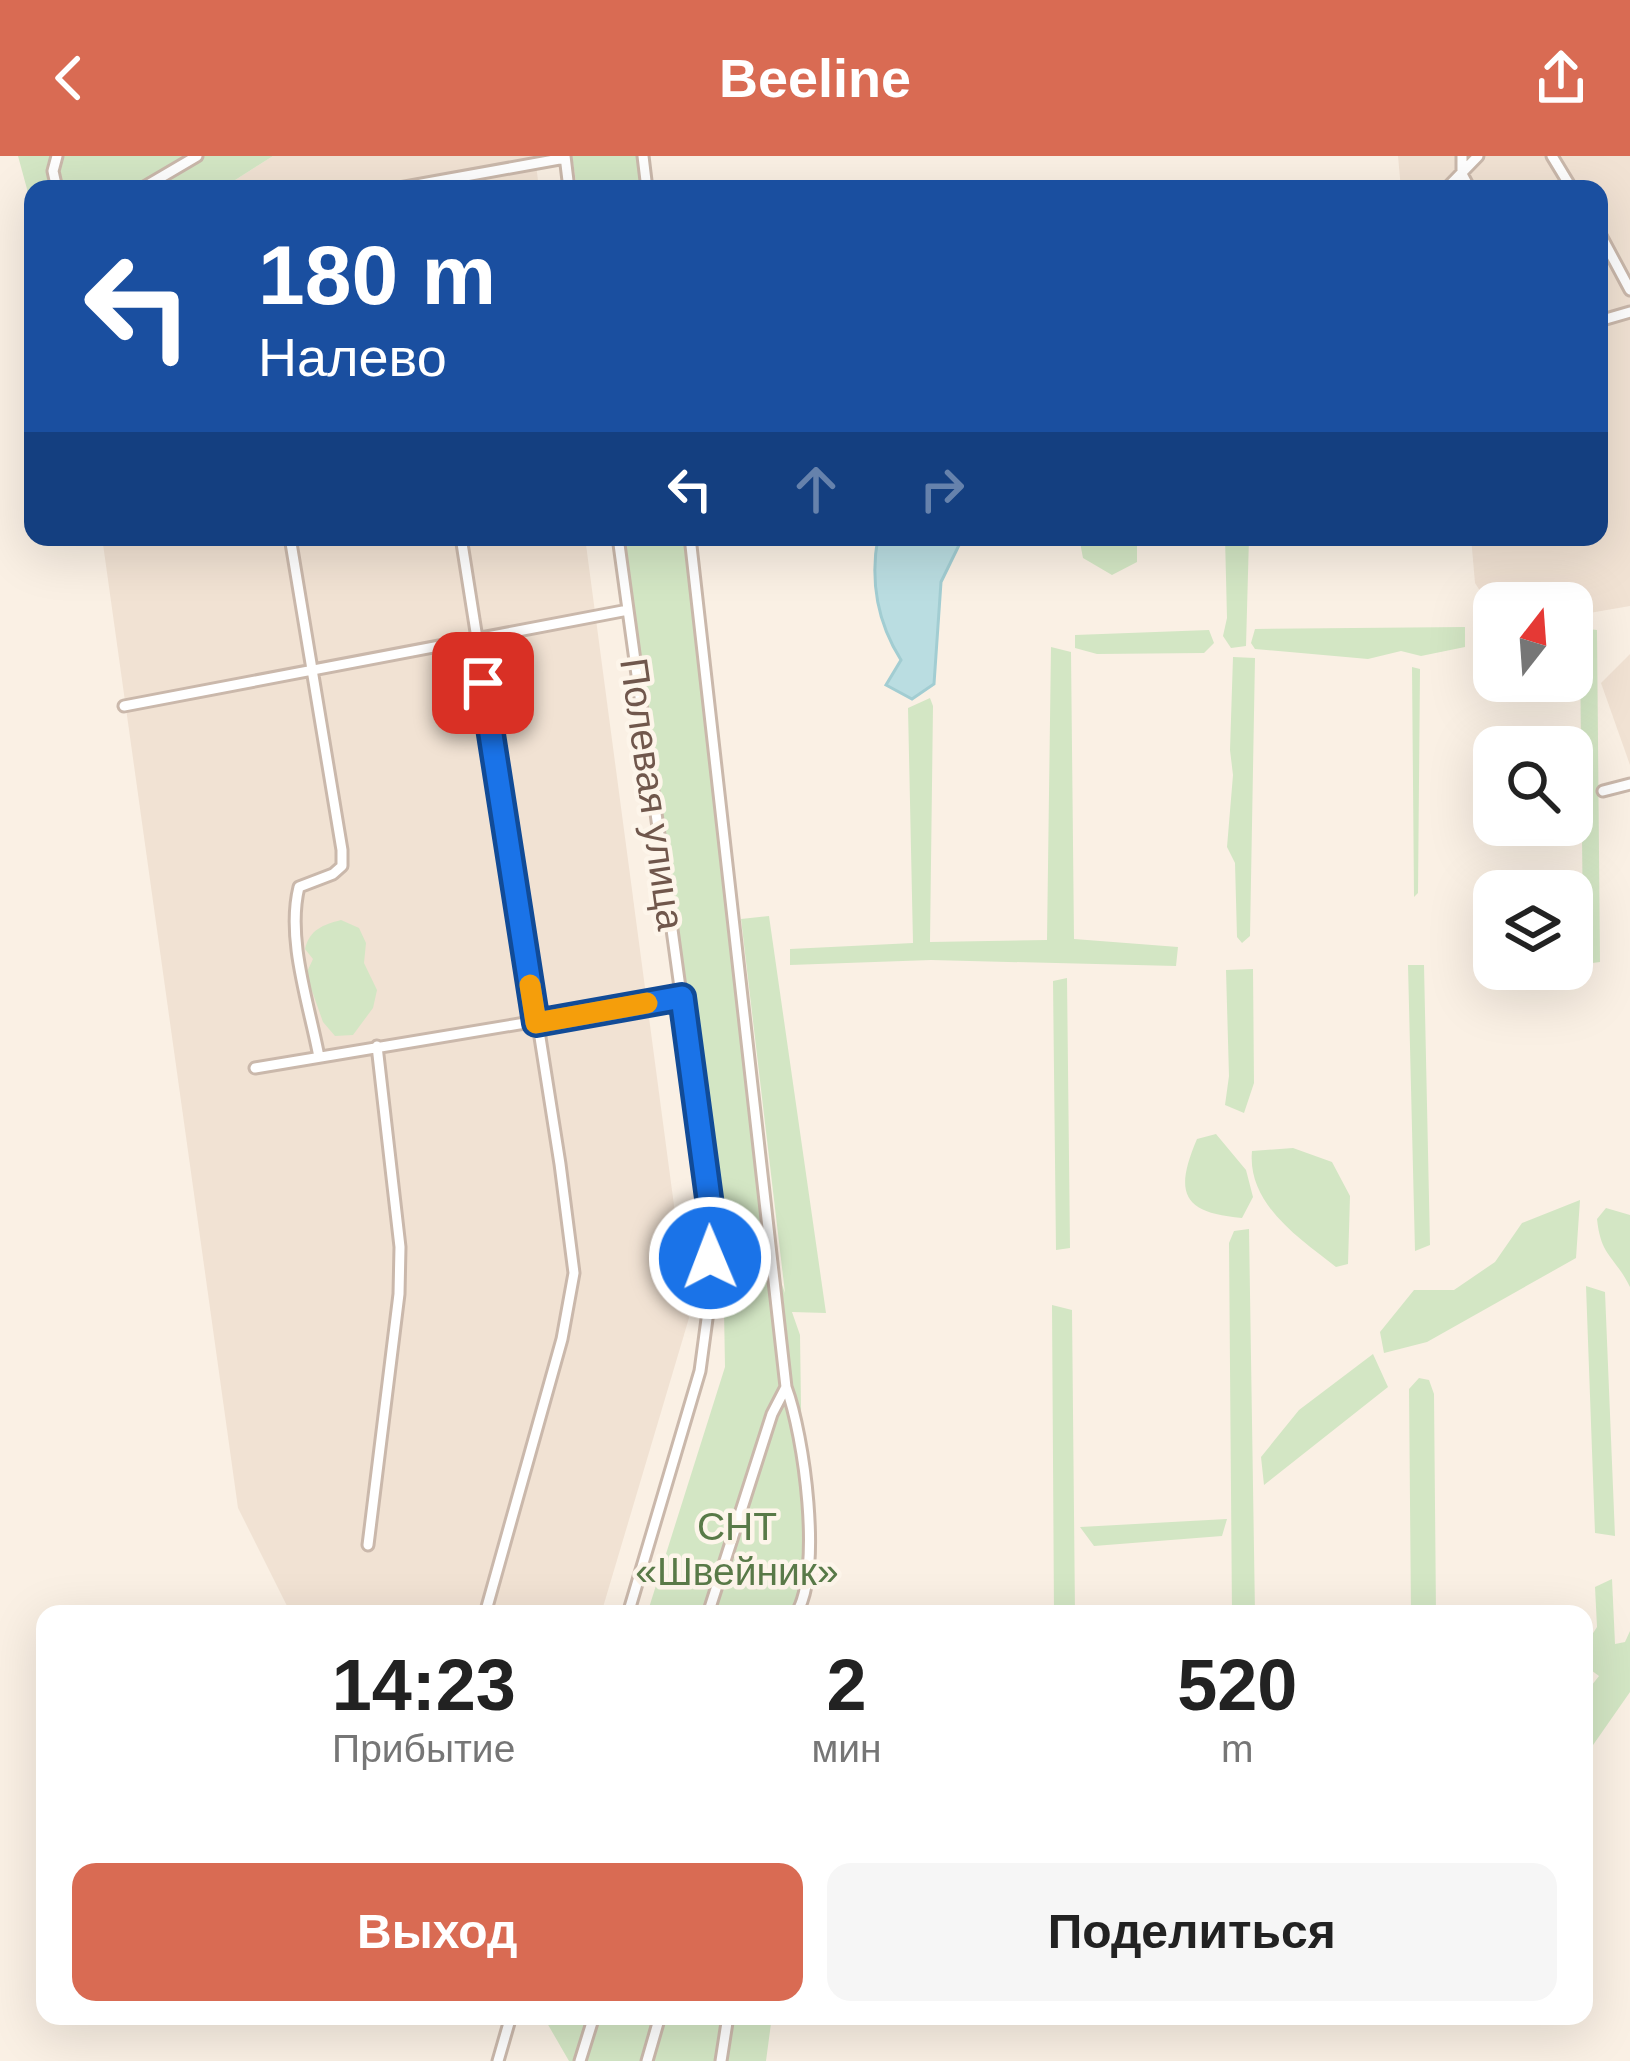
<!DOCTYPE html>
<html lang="ru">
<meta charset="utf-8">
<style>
:root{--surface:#fff;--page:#f6f6f6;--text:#222;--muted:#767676;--accent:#d96b53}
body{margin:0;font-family:Arial,sans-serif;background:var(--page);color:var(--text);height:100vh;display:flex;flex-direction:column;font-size:45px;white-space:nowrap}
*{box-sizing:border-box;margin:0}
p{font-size:39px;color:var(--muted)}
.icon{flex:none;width:66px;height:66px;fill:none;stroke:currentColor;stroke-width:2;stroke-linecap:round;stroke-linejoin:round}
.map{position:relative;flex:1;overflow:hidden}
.side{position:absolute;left:36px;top:1449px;width:1557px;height:420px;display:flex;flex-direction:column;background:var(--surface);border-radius:24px;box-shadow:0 12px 48px #0002}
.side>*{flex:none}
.guide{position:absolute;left:24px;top:24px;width:1584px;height:366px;border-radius:24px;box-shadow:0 12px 48px #0002;background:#1a4fa0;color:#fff;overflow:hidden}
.needle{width:78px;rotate:17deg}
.fabs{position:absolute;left:1473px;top:426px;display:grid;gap:24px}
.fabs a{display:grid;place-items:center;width:120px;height:120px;border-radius:24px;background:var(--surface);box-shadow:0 12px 48px #0002;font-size:60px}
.pin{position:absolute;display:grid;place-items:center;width:102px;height:102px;color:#fff;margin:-51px;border-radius:24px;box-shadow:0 6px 18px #0006}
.me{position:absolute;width:132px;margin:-66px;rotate:359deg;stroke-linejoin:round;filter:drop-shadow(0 0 9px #0008)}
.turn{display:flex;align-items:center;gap:42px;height:252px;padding:0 36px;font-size:54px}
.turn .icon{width:156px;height:156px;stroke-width:2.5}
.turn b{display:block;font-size:84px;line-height:102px}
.lanes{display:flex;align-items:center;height:114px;padding:0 36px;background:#0003;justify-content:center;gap:60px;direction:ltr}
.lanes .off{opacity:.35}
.eta{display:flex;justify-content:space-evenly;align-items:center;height:204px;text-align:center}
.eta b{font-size:72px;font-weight:700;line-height:84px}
.action{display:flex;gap:24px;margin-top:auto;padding:24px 36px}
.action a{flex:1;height:138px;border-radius:24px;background:var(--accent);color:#fff;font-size:48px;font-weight:700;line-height:138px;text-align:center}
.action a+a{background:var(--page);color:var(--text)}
header{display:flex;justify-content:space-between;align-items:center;height:156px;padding:0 36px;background:var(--accent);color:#fff;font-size:54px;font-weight:700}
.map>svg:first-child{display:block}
.residential{fill:#f1e2d3}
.green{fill:#d3e6c4}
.water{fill:#badde1;stroke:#a2cdd2;stroke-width:3}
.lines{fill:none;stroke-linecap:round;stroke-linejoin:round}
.street-casing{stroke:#cab8ab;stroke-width:15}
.street{stroke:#fff;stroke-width:9}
.route-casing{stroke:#114b97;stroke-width:30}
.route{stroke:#1a73e8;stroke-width:21}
.slow{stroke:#f59e0b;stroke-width:21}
.labels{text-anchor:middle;stroke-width:9;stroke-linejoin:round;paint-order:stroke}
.street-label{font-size:39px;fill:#70574c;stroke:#fdf5ea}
.park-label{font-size:39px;fill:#597a48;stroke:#fdf5ea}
</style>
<header><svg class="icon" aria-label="back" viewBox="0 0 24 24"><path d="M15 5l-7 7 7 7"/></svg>Beeline<svg class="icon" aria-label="share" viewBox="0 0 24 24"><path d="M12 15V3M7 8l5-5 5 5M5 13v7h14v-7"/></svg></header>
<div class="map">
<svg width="1630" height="1905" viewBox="0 0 1630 1905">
<rect width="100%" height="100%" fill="#faf0e4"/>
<path class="residential" d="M 273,0 L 535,0 L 539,33 L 221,33 Z
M 1398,0 L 1630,0 L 1630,450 L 1572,460 L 1572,447 L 1551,447 L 1548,438 L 1525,447 L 1494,447 L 1494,457 L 1475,427 L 1471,381 L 1599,381 L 1599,33 L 1401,33 Z
M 102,381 L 585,381 L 689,1162 L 601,1458 L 291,1458 L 238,1352 Z
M 1630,498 L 1630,609 L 1601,527 Z"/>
<path class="green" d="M 18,0 L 273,0 L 221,33 L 33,33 L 33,55 Z
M 572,0 L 645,0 L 649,33 L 577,33 Z
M 624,381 L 689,381 L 774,1107 L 785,1137 L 741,763 L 769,760 L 826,1157 L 792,1156 L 800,1179 L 804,1458 L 647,1458 L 725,1211 L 723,1096 Z
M 1079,381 L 1137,381 L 1137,406 L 1112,419 L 1083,402 Z
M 1225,381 L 1249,381 L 1246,490 L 1231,492 L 1223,480 L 1227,462 Z
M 1465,471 L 1465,491 L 1421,500 L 1401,495 L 1368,503 L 1255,493 L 1251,487 L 1255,473 Z
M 1572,471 L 1597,474 L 1600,806 L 1577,809 L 1572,805 L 1572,790 L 1577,788 L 1583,773 L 1580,497 L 1572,495 Z
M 1209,474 L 1214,487 L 1204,497 L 1097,498 L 1075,492 L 1075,479 Z
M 1051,491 L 1071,496 L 1074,783 L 1178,791 L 1176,810 L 931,804 L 790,809 L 790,793 L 913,787 L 908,552 L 930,542 L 933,550 L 930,786 L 1047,784 Z
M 1233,501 L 1255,502 L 1250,780 L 1242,787 L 1237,781 L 1235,707 L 1227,691 L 1233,619 L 1230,594 Z
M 1412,511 L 1420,513 L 1418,737 L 1414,741 Z
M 341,764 L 359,772 L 366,787 L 364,807 L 377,834 L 373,852 L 353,879 L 335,880 L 323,866 L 306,818 L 313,803 L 305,793 C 310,773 323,769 341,764 Z
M 1408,809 L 1424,809 L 1430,1089 L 1415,1095 Z
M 1253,813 L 1254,927 L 1244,957 L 1225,949 L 1229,920 L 1226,814 Z
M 1067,822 L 1070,1092 L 1056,1094 L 1053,825 Z
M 1216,978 L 1246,1014 L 1253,1041 L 1242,1062 C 1182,1057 1174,1037 1197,983 Z
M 1293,992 L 1332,1006 L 1350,1040 L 1348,1108 L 1336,1111 C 1299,1082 1247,1048 1252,995 Z
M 1580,1044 L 1576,1102 L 1427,1186 L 1384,1197 L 1380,1176 L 1414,1134 L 1454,1134 L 1495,1106 L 1522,1067 Z
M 1606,1052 L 1630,1059 L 1630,1131 C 1614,1099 1601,1101 1597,1063 Z
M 1249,1073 L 1255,1458 L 1232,1458 L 1229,1087 L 1234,1075 Z
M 1586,1130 L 1605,1136 L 1615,1380 L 1595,1377 Z
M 1052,1149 L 1072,1154 L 1075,1458 L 1054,1458 Z
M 1373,1198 L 1388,1231 L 1264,1329 L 1261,1301 L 1299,1254 Z
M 1419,1222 L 1429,1224 L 1434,1238 L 1436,1458 L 1411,1458 L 1409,1233 Z
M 1227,1363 L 1222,1380 L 1094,1390 L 1080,1371 Z
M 1612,1423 L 1615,1488 L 1625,1486 L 1630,1475 L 1630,1536 L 1584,1602 L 1584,1539 L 1599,1520 L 1584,1509 L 1584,1491 L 1597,1471 L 1595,1431 Z
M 543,1860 L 772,1860 L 766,1905 L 569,1905 Z"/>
<path class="water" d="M 878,381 L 963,381 L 941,426 L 934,528 L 912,543 L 886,529 L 901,504 C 877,466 870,425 878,381 Z"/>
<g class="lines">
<g class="street-casing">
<path id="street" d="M 565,0 L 569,33
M 643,0 L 647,33
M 1462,0 L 1462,18 L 1470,33
M 1552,0 L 1572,33
M 57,33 L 53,15 L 57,0
M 141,33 L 197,0
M 394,33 L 565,2
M 1446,33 L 1478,0
M 1599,76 L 1630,134
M 1599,165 L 1630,156
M 290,381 L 342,694 L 342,710 L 333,718 L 299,731 C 286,783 309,848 319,901
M 461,381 L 560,1008 L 574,1117 L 562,1183 L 485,1458
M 618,381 L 711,1057 L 709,1148 L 700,1215 L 628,1458
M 690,381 L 786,1231 L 772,1258 L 708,1458
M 124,550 L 628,454
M 1603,635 L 1630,628
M 255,912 L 681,841
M 786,1231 C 804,1279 823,1415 796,1458
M 368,1389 L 399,1138 L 400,1091 L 377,890
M 498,1905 L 511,1860
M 580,1905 L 594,1860
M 647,1905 L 660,1860
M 721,1905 L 728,1860"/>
</g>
<use href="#street" class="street"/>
</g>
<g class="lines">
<g class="route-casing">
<path id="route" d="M 483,527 L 536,867 L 682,841 L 711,1057 L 710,1102"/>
</g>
<use href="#route" class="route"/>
<path class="slow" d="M 530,829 L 536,867 L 647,847"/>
</g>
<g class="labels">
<g class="street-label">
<text transform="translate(653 638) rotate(82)" y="14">Полевая улица</text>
</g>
<g class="park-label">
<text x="737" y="1384">СНТ<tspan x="737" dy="45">«Швейник»</tspan></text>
</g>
</g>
</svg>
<div class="fabs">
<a><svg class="needle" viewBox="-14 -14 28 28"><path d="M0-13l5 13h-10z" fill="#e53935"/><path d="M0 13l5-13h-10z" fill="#767676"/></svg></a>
<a><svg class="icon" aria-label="search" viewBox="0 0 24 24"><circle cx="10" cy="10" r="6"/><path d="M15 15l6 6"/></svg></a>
<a><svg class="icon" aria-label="layers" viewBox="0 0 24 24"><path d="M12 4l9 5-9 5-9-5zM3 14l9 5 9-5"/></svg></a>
</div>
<div class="pin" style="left:483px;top:527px;background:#d93025"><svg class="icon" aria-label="arrive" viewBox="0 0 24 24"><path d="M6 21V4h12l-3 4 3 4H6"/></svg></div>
<svg class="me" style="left:710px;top:1102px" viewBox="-20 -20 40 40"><circle r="17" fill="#1a73e8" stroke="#fff" stroke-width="3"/><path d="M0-11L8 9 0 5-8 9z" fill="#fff"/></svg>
<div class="guide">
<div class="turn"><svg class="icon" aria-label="left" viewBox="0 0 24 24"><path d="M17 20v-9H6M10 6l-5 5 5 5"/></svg><div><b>180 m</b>Налево</div></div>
<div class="lanes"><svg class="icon" aria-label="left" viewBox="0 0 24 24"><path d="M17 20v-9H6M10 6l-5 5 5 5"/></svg><svg class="icon off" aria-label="ahead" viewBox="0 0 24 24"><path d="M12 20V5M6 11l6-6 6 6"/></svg><svg class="icon off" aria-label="right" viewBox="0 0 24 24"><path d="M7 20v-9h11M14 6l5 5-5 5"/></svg></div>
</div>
<section class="side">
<div class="eta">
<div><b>14:23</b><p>Прибытие</p></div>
<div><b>2</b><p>мин</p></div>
<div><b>520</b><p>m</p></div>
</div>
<div class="action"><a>Выход</a><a>Поделиться</a></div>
</section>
</div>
